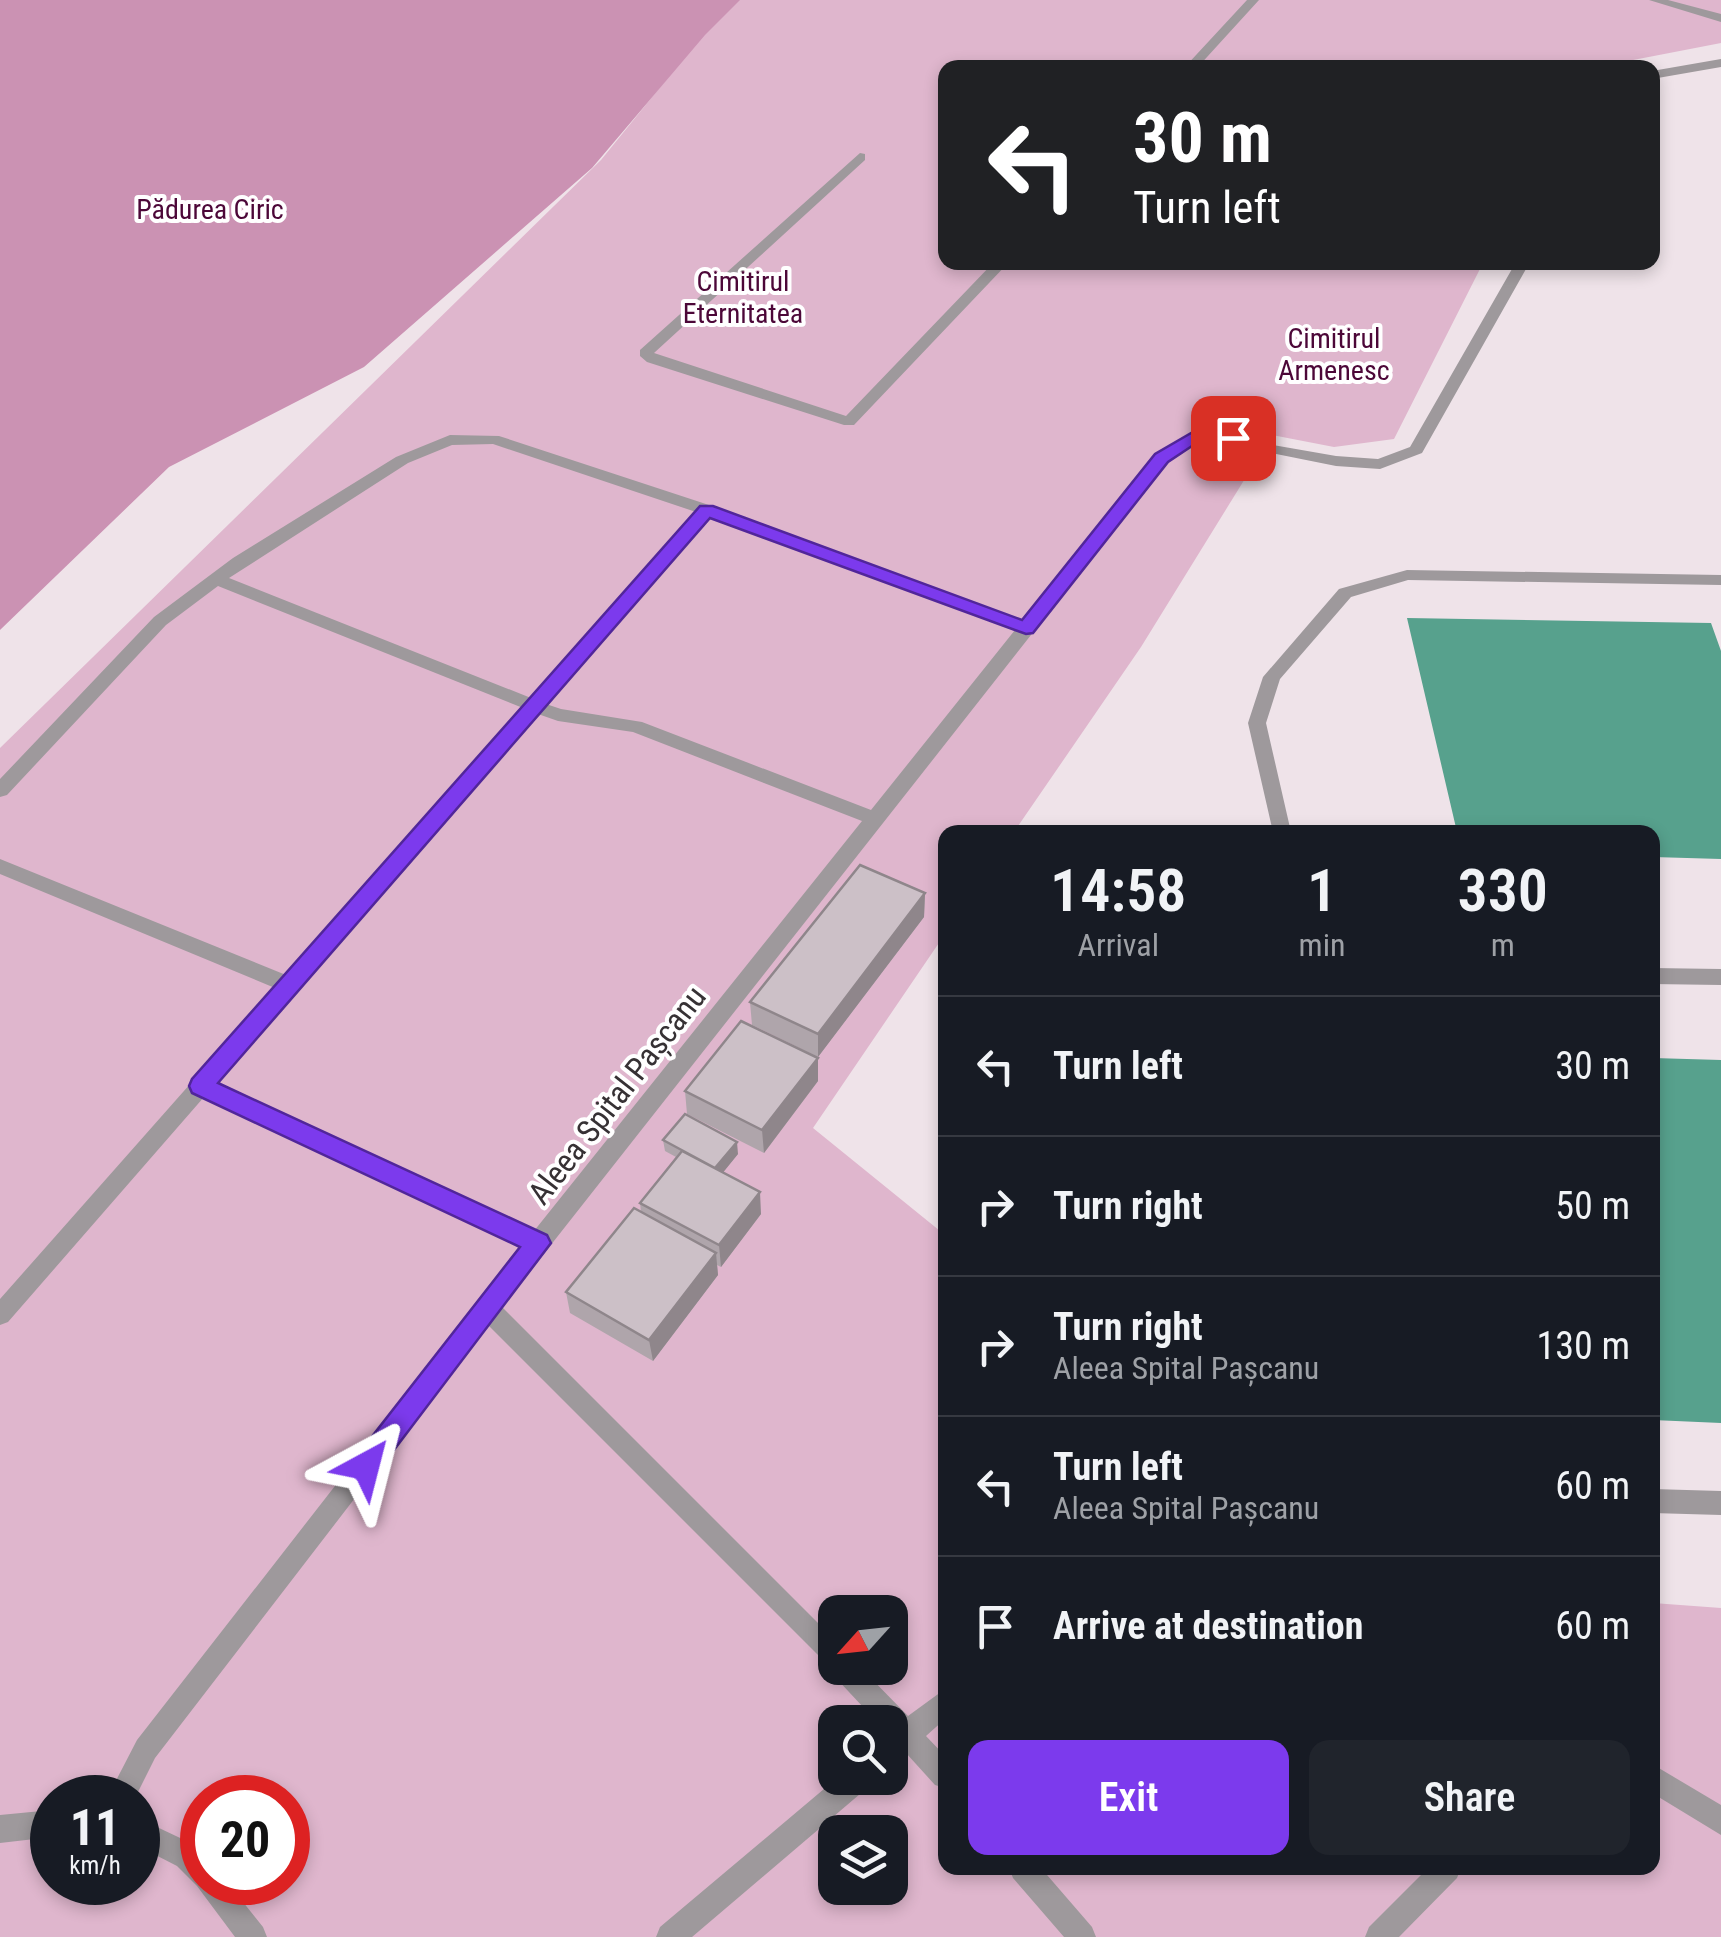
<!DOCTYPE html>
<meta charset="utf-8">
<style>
:root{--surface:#171b24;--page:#20242c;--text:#f1f3f6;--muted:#9ea1a6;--line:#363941;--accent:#7c3aed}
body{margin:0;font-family:"Roboto Condensed",sans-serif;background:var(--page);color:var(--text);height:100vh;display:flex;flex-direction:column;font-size:38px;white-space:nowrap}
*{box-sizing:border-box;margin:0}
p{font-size:32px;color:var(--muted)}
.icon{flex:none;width:55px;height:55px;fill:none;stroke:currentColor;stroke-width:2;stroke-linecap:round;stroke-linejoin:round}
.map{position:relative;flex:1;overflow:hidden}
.side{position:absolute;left:938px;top:825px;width:722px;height:1050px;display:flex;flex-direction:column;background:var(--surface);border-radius:20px;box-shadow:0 5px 15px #0003}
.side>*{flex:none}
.hud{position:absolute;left:938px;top:60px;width:722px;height:210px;border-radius:20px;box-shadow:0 5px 15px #0003;background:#202124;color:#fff;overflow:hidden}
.needle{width:65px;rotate:243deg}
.controls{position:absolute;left:818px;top:1595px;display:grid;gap:20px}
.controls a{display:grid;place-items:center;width:90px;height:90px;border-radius:20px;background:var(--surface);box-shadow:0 5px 15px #0003;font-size:50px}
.speed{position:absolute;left:30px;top:1775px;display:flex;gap:20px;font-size:50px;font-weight:700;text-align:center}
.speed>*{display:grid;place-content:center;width:130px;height:130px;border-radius:50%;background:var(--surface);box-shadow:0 5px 15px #0003;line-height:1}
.speed small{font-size:25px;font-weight:400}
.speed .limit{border:15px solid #d22;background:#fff;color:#111}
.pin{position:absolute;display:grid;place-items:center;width:85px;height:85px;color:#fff;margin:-42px;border-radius:20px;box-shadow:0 5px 15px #0006}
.me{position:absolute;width:110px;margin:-55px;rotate:38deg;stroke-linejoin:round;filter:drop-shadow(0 0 8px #0008)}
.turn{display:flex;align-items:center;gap:35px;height:210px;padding:0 30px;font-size:45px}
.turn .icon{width:130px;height:130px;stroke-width:2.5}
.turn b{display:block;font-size:70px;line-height:85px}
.eta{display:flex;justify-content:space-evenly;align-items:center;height:170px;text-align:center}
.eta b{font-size:60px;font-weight:600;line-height:70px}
.action{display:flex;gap:20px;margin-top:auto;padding:20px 30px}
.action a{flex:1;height:115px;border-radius:20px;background:var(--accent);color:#fff;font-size:40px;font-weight:600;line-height:115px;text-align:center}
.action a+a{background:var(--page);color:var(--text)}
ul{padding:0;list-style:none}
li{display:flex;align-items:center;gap:30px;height:140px;padding:0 30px;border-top:2px solid var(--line)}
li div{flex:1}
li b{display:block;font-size:38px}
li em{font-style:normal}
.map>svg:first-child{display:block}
.green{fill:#dfb6cd;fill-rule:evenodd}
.forest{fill:#cb92b3}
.water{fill:#57a18d}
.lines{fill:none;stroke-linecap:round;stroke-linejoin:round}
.service{fill:#9e999c;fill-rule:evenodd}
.wall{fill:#afa5ab}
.shaded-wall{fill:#8f868b}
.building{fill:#ccc0c7;stroke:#8f868b;stroke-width:2.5}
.route{fill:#7c3aed;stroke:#51269a;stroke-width:2.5}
.labels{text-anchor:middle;stroke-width:8;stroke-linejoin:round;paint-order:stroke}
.far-park-label{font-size:28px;fill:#4c0738;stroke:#fff}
.street-label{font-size:32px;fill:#363134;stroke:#fff}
</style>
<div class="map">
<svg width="1721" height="1937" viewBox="0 0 1721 1937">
<rect width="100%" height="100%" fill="#efe3e9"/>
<path class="green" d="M 737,0 L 1721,0 L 1721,43 L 1597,67 L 945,68 L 945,262 L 1483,263 L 1394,439 L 1334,447 L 1272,435 L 1141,647 L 1014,832 L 945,832 L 945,934 L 813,1128 L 945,1235 L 945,1868 L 1652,1868 L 1653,1603 L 1721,1608 L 1721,1937 L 0,1937 L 0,748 L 601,160 L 709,27 ZM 835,1612 L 890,1612 L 890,1668 L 835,1668 ZM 835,1722 L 890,1722 L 890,1778 L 835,1778 ZM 52,1798 L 138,1798 L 138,1882 L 52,1882 ZM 202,1798 L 288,1798 L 288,1882 L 202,1882 ZM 835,1832 L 890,1832 L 890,1888 L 835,1888 Z"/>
<path class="forest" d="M 0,0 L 740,0 L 705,35 L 592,168 L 364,367 L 169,467 L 0,630 Z"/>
<path class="water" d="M 1407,618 L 1711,623 L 1721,651 L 1721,859 L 1653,857 L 1652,832 L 1457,832 Z
M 1653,1058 L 1721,1060 L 1721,1423 L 1653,1420 Z"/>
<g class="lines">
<path class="service" d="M 1247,0 L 1259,0 L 1197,68 L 1184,68 Z
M 1649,0 L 1668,0 L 1721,14 L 1721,22 Z
M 1721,59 L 1721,67 L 1652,79 L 1652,71 Z
M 860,153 L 865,154 L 865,160 L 654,353 L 846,416 L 994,262 L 1009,262 L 854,425 L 844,425 L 647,362 L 640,356 L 640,350 Z
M 1516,262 L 1530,262 L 1422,453 L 1380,469 L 1336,466 L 1201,439 L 1168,461 L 502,1307 L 835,1640 L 835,1668 L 861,1668 L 908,1716 L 945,1689 L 945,1719 L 926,1736 L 945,1756 L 945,1788 L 935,1785 L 906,1753 L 890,1762 L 890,1722 L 877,1722 L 835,1677 L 832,1669 L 488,1325 L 155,1758 L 135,1798 L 107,1798 L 137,1740 L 522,1246 L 204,1097 L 8,1322 L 0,1325 L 0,1299 L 275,988 L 0,874 L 0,859 L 286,975 L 523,708 L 218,586 L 166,625 L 7,795 L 0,797 L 0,779 L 154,617 L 233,558 L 396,457 L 450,435 L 499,436 L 712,506 L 1023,621 L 1156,455 L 1193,431 L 1336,456 L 1378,459 L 1410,447 ZM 493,444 L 696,512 L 531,698 L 229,578 L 408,463 L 452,445 ZM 709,517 L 1015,630 L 871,810 L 642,722 L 561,709 L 546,704 ZM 538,714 L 558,721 L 633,732 L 862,821 L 534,1231 L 216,1083 Z
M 1407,570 L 1721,575 L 1721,585 L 1408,580 L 1351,597 L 1280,679 L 1266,723 L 1291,832 L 1273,832 L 1248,723 L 1263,677 L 1339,589 Z
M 1652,968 L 1721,969 L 1721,985 L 1652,984 Z
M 1652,1489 L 1721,1491 L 1721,1515 L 1652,1513 Z
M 1652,1764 L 1721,1805 L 1721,1835 L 1652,1793 Z
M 837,1778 L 870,1778 L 867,1788 L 692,1937 L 656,1937 L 660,1927 Z
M 52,1810 L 52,1837 L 0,1843 L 0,1815 Z
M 138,1818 L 197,1846 L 202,1853 L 202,1882 L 227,1882 L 263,1927 L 267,1937 L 235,1937 L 197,1886 L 177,1866 L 138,1846 Z
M 1009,1868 L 1041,1868 L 1092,1927 L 1096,1937 L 1064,1937 L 1013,1878 Z
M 1428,1868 L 1461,1868 L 1457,1878 L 1399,1937 L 1365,1937 L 1369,1927 Z"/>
</g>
<path class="wall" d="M 925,893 L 924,917 L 818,1057 L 752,1025 L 750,1002 Z
M 818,1081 L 764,1153 L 687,1114 L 685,1091 Z
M 663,1140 L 738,1154 L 723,1172 L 761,1214 L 721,1267 L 717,1265 L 718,1275 L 653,1361 L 570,1313 L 566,1292 L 641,1212 L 640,1203 L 676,1157 L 665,1151 Z"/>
<path class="shaded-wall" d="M 925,893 L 924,917 L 818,1057 L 818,1034 Z
M 818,1058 L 818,1081 L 764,1153 L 762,1130 Z
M 737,1142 L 738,1154 L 717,1180 L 715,1168 Z
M 760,1192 L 761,1214 L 721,1267 L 719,1245 Z
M 716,1253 L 718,1275 L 653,1361 L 649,1340 Z"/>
<path class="building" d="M 860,865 L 925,893 L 818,1034 L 750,1002 Z
M 741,1021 L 818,1058 L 762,1130 L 685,1091 Z
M 685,1114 L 737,1142 L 715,1168 L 663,1140 Z
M 682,1151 L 760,1192 L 719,1245 L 640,1203 Z
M 634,1208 L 716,1253 L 649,1340 L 566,1292 Z"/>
<path class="route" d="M 1198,429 L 1233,433 L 1242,438 L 1233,444 L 1201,440 L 1168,462 L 1033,633 L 1026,634 L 710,518 L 218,1083 L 547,1235 L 551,1243 L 375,1475 L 366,1479 L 356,1475 L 352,1466 L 356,1457 L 520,1247 L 192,1093 L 189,1086 L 192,1079 L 700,506 L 713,506 L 1022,620 L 1155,454 Z"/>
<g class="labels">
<g class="far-park-label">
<text x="210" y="219">Pădurea Ciric</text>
<text x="743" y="291">Cimitirul<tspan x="743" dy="32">Eternitatea</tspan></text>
<text x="1334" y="348">Cimitirul<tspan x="1334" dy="32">Armenesc</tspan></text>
</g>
<g class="street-label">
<text transform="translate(617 1095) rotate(-52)" y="11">Aleea Spital Pașcanu</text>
</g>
</g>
</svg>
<div class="controls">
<a><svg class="needle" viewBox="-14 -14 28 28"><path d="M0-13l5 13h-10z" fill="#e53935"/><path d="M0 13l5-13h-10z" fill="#9ea1a6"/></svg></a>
<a><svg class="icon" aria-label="search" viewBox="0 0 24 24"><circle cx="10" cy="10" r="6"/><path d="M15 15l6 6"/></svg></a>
<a><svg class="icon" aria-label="layers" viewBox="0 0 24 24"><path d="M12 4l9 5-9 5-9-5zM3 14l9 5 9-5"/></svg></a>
</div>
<div class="speed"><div>11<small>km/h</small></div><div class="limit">20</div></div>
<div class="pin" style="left:1233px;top:438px;background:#d93025"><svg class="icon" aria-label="arrive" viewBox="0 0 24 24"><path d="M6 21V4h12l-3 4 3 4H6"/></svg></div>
<svg class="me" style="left:366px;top:1466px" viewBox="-20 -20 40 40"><path d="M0-17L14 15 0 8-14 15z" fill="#7c3aed" stroke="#fff" stroke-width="4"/></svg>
<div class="hud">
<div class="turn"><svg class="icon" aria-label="left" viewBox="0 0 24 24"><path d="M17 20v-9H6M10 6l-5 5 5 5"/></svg><div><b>30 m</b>Turn left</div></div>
</div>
<section class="side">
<div class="eta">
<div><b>14:58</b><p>Arrival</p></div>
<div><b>1</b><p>min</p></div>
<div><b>330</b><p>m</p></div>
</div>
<ul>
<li><svg class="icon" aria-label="left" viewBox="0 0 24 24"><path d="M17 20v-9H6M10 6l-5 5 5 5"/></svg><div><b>Turn left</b></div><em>30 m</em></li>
<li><svg class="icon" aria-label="right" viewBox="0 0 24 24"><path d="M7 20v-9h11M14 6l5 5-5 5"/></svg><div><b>Turn right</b></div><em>50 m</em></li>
<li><svg class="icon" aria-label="right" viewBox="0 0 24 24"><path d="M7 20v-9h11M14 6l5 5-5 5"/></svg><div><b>Turn right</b><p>Aleea Spital Pașcanu</p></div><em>130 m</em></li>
<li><svg class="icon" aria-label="left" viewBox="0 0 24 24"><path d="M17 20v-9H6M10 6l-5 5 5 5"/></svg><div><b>Turn left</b><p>Aleea Spital Pașcanu</p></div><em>60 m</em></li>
<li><svg class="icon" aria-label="arrive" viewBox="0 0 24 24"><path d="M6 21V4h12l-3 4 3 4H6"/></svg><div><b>Arrive at destination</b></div><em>60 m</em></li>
</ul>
<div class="action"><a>Exit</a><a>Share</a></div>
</section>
</div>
